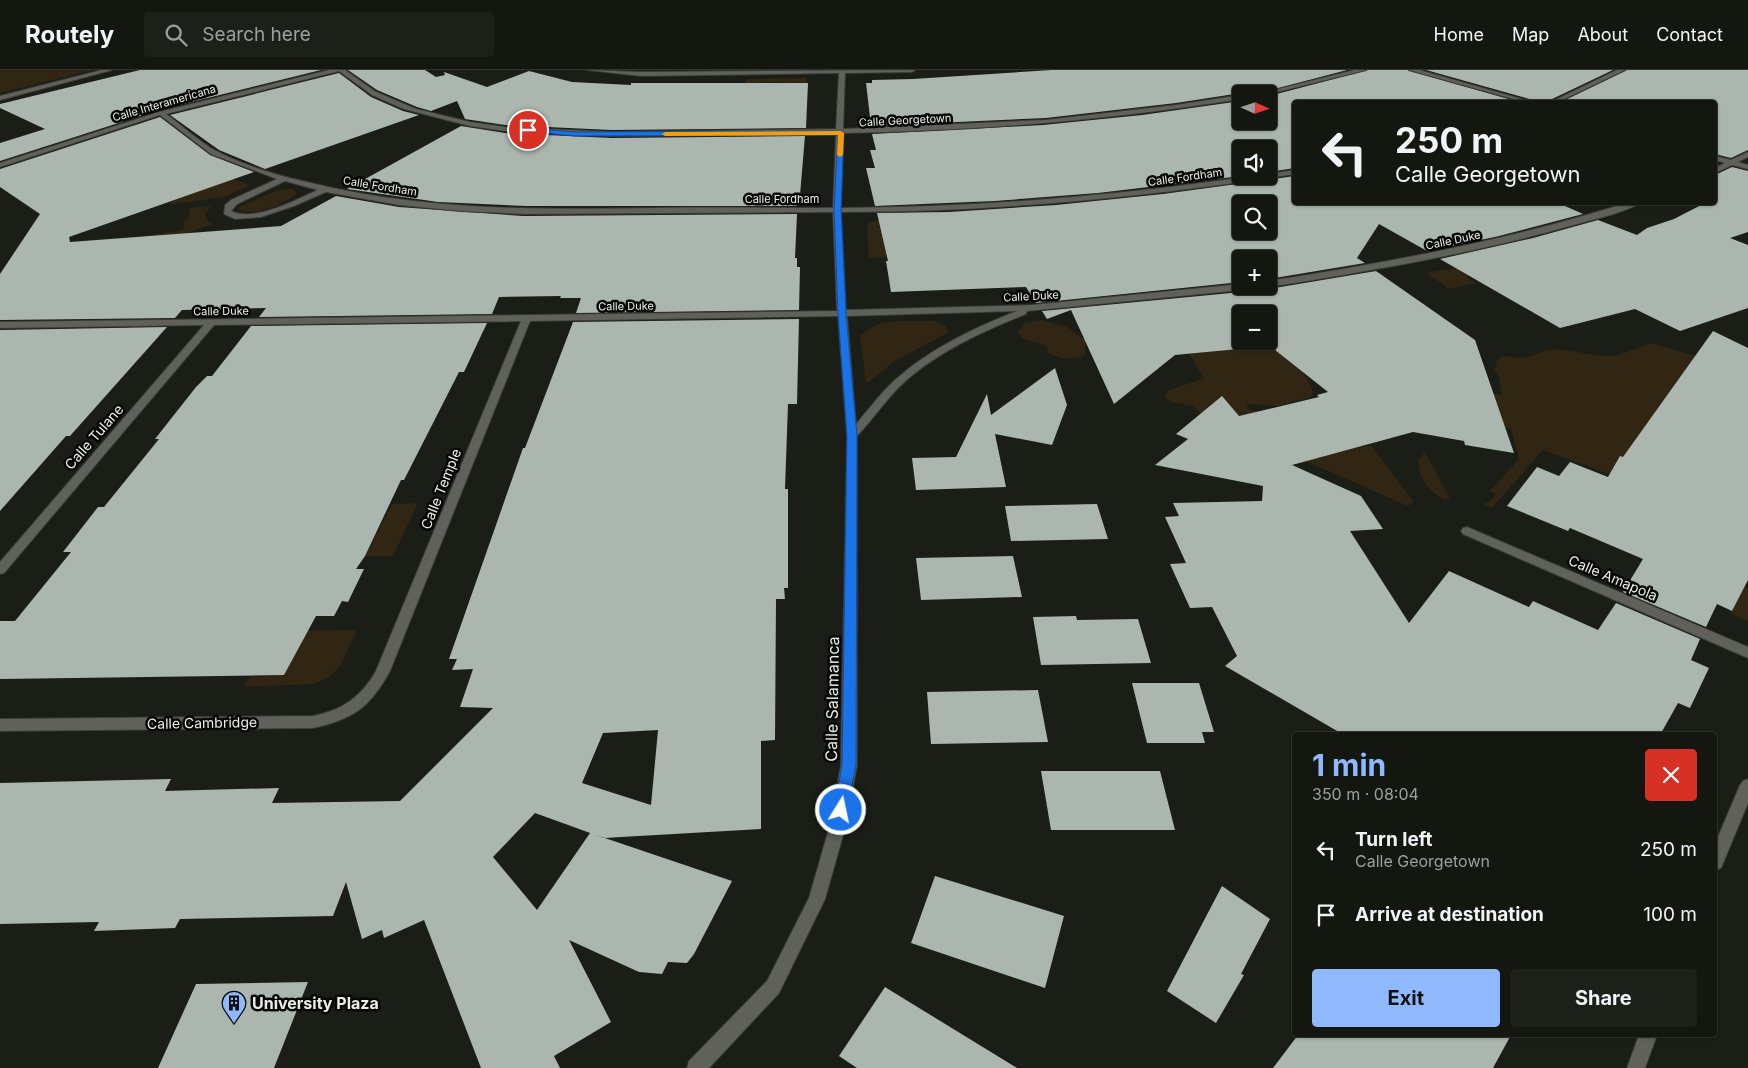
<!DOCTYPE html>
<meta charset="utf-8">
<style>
:root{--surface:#141610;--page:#1d1f19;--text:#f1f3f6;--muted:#9d9f9f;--line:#333530;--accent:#8fb8fd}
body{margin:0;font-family:Inter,sans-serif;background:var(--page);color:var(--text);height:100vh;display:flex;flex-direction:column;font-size:19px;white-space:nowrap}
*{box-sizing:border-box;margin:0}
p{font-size:16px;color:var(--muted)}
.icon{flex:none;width:28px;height:28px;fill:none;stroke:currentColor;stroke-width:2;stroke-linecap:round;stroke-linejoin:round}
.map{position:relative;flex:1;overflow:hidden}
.side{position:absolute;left:1292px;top:662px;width:425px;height:305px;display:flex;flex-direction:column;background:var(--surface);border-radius:5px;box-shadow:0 1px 4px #0004,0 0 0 1px var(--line)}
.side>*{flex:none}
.hud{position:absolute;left:1292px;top:30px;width:425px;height:105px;border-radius:5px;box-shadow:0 1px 4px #0004,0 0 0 1px var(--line);background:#141610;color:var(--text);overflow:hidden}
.needle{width:32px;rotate:93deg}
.controls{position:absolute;left:1232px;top:15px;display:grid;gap:10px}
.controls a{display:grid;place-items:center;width:45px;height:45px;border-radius:5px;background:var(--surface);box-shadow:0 1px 4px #0004,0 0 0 1px var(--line);font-size:25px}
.pin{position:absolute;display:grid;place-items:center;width:42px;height:42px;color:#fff;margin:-21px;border:2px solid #fff;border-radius:50%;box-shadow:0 1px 5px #0007}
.me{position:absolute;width:55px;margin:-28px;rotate:10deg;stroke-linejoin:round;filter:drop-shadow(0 0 4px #0008)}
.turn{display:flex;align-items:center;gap:18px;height:105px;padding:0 20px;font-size:22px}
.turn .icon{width:65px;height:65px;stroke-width:2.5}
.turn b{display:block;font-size:35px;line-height:42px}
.round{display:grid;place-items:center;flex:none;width:52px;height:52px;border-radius:5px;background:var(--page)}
.summary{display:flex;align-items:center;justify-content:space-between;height:85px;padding:0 20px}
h1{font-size:30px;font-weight:700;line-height:38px;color:var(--accent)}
.button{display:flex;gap:10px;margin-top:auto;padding:10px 20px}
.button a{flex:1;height:58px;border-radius:5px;background:var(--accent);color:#111;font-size:20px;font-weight:700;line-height:58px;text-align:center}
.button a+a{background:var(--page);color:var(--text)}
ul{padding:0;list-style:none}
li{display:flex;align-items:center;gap:15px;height:65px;padding:0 20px}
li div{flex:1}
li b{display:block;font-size:19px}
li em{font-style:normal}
header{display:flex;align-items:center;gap:30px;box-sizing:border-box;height:70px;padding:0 25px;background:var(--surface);border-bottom:1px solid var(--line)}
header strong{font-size:24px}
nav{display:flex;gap:28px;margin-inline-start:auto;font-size:18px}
.search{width:350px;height:45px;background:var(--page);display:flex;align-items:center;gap:12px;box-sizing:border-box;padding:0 18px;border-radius:5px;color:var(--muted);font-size:19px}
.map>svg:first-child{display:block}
.green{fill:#312613}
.building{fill:#aab6ae;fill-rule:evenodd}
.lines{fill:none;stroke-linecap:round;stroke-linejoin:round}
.minor-casing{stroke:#373b33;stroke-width:2}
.minor{fill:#61615c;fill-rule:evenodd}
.route{fill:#1a73e8;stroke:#114b97}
.slow{fill:#f59e0b}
.labels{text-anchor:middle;stroke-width:5;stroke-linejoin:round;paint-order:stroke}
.far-street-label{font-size:11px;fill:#ebeee8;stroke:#060805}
.street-label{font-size:14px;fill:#ebeee8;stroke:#060805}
.near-street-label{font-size:16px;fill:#ebeee8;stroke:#060805}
.near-poi-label{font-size:16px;font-weight:bold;fill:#ebeee8;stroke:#060805;text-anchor:start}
</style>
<header>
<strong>Routely</strong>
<div class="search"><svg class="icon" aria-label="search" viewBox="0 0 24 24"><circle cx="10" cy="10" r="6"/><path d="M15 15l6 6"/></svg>Search here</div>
<nav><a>Home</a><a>Map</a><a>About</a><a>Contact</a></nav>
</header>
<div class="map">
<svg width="1748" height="998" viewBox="0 0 1748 998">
<rect width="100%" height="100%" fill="#1a1e16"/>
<path class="green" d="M 0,0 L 93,0 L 0,23 Z
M 806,8 L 806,13 L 758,12 L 754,31 L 744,20 L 747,9 Z
M 232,109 L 248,114 L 249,116 L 224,127 L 173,134 L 170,132 Z
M 287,119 L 293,119 L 297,123 C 286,134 253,147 238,140 L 241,136 L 275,121 Z
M 211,136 L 205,144 L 207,150 L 213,154 L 170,169 L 144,170 L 144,166 L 183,160 L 185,150 L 188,149 L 190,138 Z
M 876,150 L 885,150 L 897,154 L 880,155 L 888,187 L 869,188 L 867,156 L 869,153 Z
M 1455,198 L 1469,206 L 1466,207 L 1476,213 L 1449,219 L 1427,203 Z
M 1042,250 C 1050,253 1058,254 1065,256 C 1073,259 1078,267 1086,270 L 1085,285 C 1070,291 1062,289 1048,283 L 1047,276 C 1036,270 1023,274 1018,262 L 1024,253 Z
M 934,251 L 946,256 L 948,260 L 947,263 L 893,292 L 869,312 L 866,312 L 860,266 C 877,246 910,252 934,251 Z
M 1651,273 L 1695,286 L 1611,405 L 1543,380 L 1492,438 L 1483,434 L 1489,432 L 1496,424 L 1490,421 L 1519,389 L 1511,359 L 1500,357 L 1486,323 L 1502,325 L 1499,307 L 1493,299 L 1497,295 L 1496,292 C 1503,282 1510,288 1520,288 C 1530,288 1539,282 1549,280 C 1569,277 1588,286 1607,286 C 1618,287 1639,277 1651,273 Z
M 1271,275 C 1286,289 1309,302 1313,323 L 1311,327 L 1279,336 L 1246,334 L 1250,340 L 1268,343 L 1206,349 L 1193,336 L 1172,332 L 1165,327 L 1167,321 L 1204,308 L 1189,284 Z
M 1336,375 L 1350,379 L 1371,375 L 1414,432 L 1408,436 L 1299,388 Z
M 1425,382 L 1450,429 L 1444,430 C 1428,420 1419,410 1418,390 Z
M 418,433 L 393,486 L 365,486 L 392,434 Z
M 1744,516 L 1748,518 L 1748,551 L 1731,544 Z
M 357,560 L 340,596 C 333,605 325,610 314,614 L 244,617 L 250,607 L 275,606 L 301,561 Z"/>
<path class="building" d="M 140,0 L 321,0 L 159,40 L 0,91 L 0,73 L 45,59 L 0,38 L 0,34 Z
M 348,0 L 425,0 L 436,7 L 445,5 L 444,2 L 487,17 L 529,1 L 572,12 L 631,15 L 631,13 L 808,13 L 806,58 L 612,60 L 505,55 L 465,49 L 457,31 L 431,41 L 417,37 L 377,20 Z
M 1052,0 L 1347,0 L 1256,24 L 1241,23 L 1176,33 L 1046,48 L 871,56 L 866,13 L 872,13 L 872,10 L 913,9 Z
M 1368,0 L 1407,0 L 1519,32 L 1295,32 L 1295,98 L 1269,102 L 1269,79 L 1241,79 L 1241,106 L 1098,123 L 995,131 L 875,136 L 866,98 L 875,98 L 870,80 L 876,80 L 872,64 L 1043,55 L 1142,45 L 1241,31 L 1241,51 L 1269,51 L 1269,26 Z
M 1426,0 L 1613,0 L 1550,30 L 1549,32 L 1534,32 L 1533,30 Z
M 1627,0 L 1748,0 L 1748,80 L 1731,88 L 1715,84 L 1715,32 L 1561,32 Z
M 339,3 L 371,27 L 403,41 L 419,45 L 265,99 L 219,80 L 170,45 Z
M 160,47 L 210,85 L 254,102 L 69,167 L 70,172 L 281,156 L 336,126 L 399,137 L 523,146 L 797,144 L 795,188 L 797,188 L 797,197 L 800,197 L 799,240 L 576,243 L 581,228 L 560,228 L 561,226 L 499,227 L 492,244 L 259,247 L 266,238 L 182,240 L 175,248 L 0,250 L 0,204 L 40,144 L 0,117 L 0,99 Z
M 461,56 L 505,63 L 612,68 L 805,66 L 800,125 L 798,125 L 797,136 L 526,136 L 438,132 L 347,119 Z
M 1732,97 L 1748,101 L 1748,162 L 1730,168 L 1748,175 L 1748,238 L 1680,261 L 1635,239 L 1560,258 L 1440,189 L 1533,168 L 1598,150 L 1637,165 L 1647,158 L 1674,149 L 1707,132 L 1715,132 L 1715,105 Z
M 1295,106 L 1295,132 L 1556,132 L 1583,144 L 1495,167 L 1427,181 L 1379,154 L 1357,188 L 1365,193 L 1269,209 L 1269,189 L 1241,189 L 1241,212 L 1036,233 L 1026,217 L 891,222 L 886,191 L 888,191 L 877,143 L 949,142 L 1056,135 L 1163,124 ZM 1241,134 L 1269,134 L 1269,161 L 1241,161 Z
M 1376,201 L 1475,270 L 1514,383 L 1465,375 L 1464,371 L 1413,362 L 1292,395 L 1361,426 L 1383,459 L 1350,461 L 1409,553 L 1449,501 L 1529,537 L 1533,531 L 1598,560 L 1616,533 L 1700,569 L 1691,590 L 1709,598 L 1690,638 L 1678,633 L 1660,665 L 1344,665 L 1225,596 L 1237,586 L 1212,537 L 1190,538 L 1170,494 L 1186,493 L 1165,447 L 1179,446 L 1173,433 L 1262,431 L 1263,416 L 1155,395 L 1188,369 L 1176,364 L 1222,326 L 1239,346 L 1319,327 L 1317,325 L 1328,322 L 1270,276 L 1175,285 L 1114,334 L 1071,240 L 1047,249 L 1042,241 L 1252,221 L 1258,216 L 1265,216 L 1269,219 ZM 1241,244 L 1269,244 L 1269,271 L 1241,271 Z
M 799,249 L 797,334 L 788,334 L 785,419 L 788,419 L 788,518 L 784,518 L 785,529 L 776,529 L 775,670 L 761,671 L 761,759 L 604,768 L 535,743 L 493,787 L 537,840 L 590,763 L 732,811 L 694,884 L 687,893 L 668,892 L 662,904 L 639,902 L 569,870 L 611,952 L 554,986 L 560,998 L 481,998 L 424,850 L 384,868 L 382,860 L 362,869 L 346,812 L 333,846 L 180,849 L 175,858 L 94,861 L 99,852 L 0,854 L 0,713 L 171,709 L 165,721 L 279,718 L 272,733 L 400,731 L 493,638 L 460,637 L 473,599 L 452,600 L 457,589 L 449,589 L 523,378 L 525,378 L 573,252 ZM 658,660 L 651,735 L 582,713 L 603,663 Z
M 487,253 L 464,302 L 459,302 L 404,410 L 401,410 L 365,486 L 356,499 L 364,499 L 348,532 L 342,531 L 334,546 L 316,546 L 284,605 L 0,609 L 0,551 L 15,551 L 71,482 L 63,482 L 98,437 L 104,437 L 159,369 L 155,369 L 196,317 L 207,306 L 212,306 L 251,256 Z
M 167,257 L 70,366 L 66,366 L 0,441 L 0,260 Z
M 1713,261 L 1748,278 L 1748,510 L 1732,541 L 1717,534 L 1706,557 L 1623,522 L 1643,489 L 1570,458 L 1568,461 L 1507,436 L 1537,397 L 1559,406 L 1570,392 L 1608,407 L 1620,386 L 1623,387 Z
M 1055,298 L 1067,335 L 1052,375 L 995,364 L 1006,417 L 916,420 L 912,388 L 956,387 L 987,324 L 991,345 Z
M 1097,434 L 1108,469 L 1011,471 L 1005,436 Z
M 1013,486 L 1022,527 L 921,530 L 916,488 Z
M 1076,546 L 1077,550 L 1138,549 L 1151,593 L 1041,595 L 1033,547 Z
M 1132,613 L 1199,613 L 1214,662 L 1202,662 L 1205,673 L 1147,673 Z
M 1038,620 L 1048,672 L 931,674 L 927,622 Z
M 1041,701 L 1160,701 L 1175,760 L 1051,760 Z
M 935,806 L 1064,846 L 1045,918 L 911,873 Z
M 1222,816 L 1270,849 L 1241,904 L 1244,905 L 1216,953 L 1167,921 Z
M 308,912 L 274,998 L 158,998 L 196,914 Z
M 885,917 L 893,922 L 1017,998 L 857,998 L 839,986 Z
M 1298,965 L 1511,965 L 1493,998 L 1273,998 Z"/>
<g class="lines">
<g class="minor-casing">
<path id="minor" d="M 102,0 L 112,0 L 0,30 L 0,26 Z
M 329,0 L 345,0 L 376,22 L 416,39 L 470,52 L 505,57 L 612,62 L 836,59 L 839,3 L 641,6 L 587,0 L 641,2 L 915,0 L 912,2 L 845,3 L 843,59 L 1046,50 L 1176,35 L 1241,25 L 1241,29 C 1109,50 977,61 843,63 L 841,138 C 979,137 1115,126 1252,106 L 1269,106 L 1269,104 L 1295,100 L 1295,104 L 1269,108 C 1127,129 985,142 841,142 L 846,240 L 1032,235 L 1241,214 L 1241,216 L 1256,216 L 1252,219 L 1027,241 L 1026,244 C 981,262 932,284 897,319 C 883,334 871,351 857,366 L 857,695 L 846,755 L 825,829 L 779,923 L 709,998 L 687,998 L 689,991 L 767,911 L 809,828 L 830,755 L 841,695 L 847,366 L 838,246 L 530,251 L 390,601 C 370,637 354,649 313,658 L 0,661 L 0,649 L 313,646 C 343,640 361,627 376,601 L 521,251 L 214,255 L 4,503 L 0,504 L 0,492 L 204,255 L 0,258 L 0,252 L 837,241 L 833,142 L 523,144 L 461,141 L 399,135 L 326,122 L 294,136 L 261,147 L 235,149 L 224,144 L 225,135 L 231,130 L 277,109 L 211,84 L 160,45 L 0,97 L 0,93 L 159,42 ZM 339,1 L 372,25 L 404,39 L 470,56 L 505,61 L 612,66 L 836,64 L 833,138 C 775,138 717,137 659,138 C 541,140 422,141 307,112 C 277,105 245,96 218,82 C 199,72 183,56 166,44 ZM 285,111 L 318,120 C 297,129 254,153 231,141 L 237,134 ZM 1017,241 C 974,258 929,279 894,311 C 880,324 869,339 856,354 L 847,246 Z
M 1355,0 L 1366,0 L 1269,24 L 1258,24 Z
M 1409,0 L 1419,0 L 1532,32 L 1524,32 Z
M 1617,0 L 1625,0 L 1558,32 L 1551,32 Z
M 1748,82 L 1748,87 L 1738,92 L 1748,95 L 1748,99 L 1732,95 L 1715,103 L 1715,98 L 1725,93 L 1715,90 L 1715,86 L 1731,90 Z
M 1629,132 L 1642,132 C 1625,143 1590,150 1570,156 C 1471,184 1370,201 1269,217 L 1267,216 L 1269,211 C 1391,192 1511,170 1629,132 Z
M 1467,457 L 1748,577 L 1748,588 L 1463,464 L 1461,461 L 1463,458 Z
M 1748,709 L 1748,733 L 1721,798 L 1715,800 L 1715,774 L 1740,715 L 1743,711 Z
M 1639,965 L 1657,965 L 1645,998 L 1627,998 Z"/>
</g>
<use href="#minor" class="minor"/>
</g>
<path class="route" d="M 528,58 L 574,62 L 841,61 L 844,63 L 841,139 L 846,244 L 857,366 L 856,695 L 846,744 L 841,746 L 836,744 L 834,740 L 842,695 L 847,366 L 838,244 L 834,139 L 838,65 L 574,66 L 526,61 L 525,60 Z"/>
<path class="slow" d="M 841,61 L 844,63 L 843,85 L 840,87 L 837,85 L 838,65 L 665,66 L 662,64 L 665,62 Z"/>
<defs>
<g id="building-pin" transform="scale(1.25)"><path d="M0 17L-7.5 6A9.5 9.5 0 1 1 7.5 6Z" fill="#8fb8fd" stroke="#060805"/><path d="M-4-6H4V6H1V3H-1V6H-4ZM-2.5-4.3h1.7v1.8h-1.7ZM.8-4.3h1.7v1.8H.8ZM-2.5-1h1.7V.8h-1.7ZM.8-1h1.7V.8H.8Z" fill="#111"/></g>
</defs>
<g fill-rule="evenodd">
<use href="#building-pin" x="234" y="933"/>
</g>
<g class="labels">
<g class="far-street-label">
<text transform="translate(164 33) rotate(-16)" y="4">Calle Interamericana</text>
<text transform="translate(905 50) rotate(-3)" y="4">Calle Georgetown</text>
<text transform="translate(1185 107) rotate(-8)" y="4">Calle Fordham</text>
<text transform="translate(380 116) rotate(9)" y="4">Calle Fordham</text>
<text x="782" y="133">Calle Fordham</text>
<text transform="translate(1453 170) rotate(-12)" y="4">Calle Duke</text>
<text transform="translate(1031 226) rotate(-3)" y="4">Calle Duke</text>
<text transform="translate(626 236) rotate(-1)" y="4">Calle Duke</text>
<text transform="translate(221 241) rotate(-1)" y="4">Calle Duke</text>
</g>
<g class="street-label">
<text transform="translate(94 367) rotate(-49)" y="5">Calle Tulane</text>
<text transform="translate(441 419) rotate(-68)" y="5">Calle Temple</text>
<text transform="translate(1613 508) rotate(23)" y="5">Calle Amapola</text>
<text transform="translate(202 653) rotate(-1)" y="5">Calle Cambridge</text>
</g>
<g class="near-street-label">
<text transform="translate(832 629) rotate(-89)" y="6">Calle Salamanca</text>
</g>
<g class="near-poi-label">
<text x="252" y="939">University Plaza</text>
</g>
</g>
</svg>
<div class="controls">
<a><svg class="needle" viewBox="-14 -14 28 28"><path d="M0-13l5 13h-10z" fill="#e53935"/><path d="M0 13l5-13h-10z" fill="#9d9f9f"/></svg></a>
<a><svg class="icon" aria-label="sound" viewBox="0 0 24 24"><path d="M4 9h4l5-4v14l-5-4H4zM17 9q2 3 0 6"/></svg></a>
<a><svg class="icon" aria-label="search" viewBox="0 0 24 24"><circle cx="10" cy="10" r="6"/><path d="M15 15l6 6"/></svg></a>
<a>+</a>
<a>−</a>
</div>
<div class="pin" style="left:528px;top:60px;background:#d93025"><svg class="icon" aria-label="arrive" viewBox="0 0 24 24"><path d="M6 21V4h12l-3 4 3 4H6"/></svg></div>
<svg class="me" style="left:841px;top:740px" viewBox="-20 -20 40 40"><circle r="17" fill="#1a73e8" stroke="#fff" stroke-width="3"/><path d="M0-11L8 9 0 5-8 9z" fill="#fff"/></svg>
<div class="hud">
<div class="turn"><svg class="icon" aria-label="left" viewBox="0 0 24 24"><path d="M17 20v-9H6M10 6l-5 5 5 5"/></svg><div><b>250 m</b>Calle Georgetown</div></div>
</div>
<section class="side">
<div class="summary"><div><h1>1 min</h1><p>350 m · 08:04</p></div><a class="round" style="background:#d93025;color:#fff"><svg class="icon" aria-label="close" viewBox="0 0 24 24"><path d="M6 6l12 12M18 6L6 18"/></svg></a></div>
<ul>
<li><svg class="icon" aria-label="left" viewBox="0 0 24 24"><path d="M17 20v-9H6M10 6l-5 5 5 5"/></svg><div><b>Turn left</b><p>Calle Georgetown</p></div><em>250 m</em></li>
<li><svg class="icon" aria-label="arrive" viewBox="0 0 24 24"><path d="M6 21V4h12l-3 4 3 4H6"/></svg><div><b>Arrive at destination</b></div><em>100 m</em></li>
</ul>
<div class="button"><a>Exit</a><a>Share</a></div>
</section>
</div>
